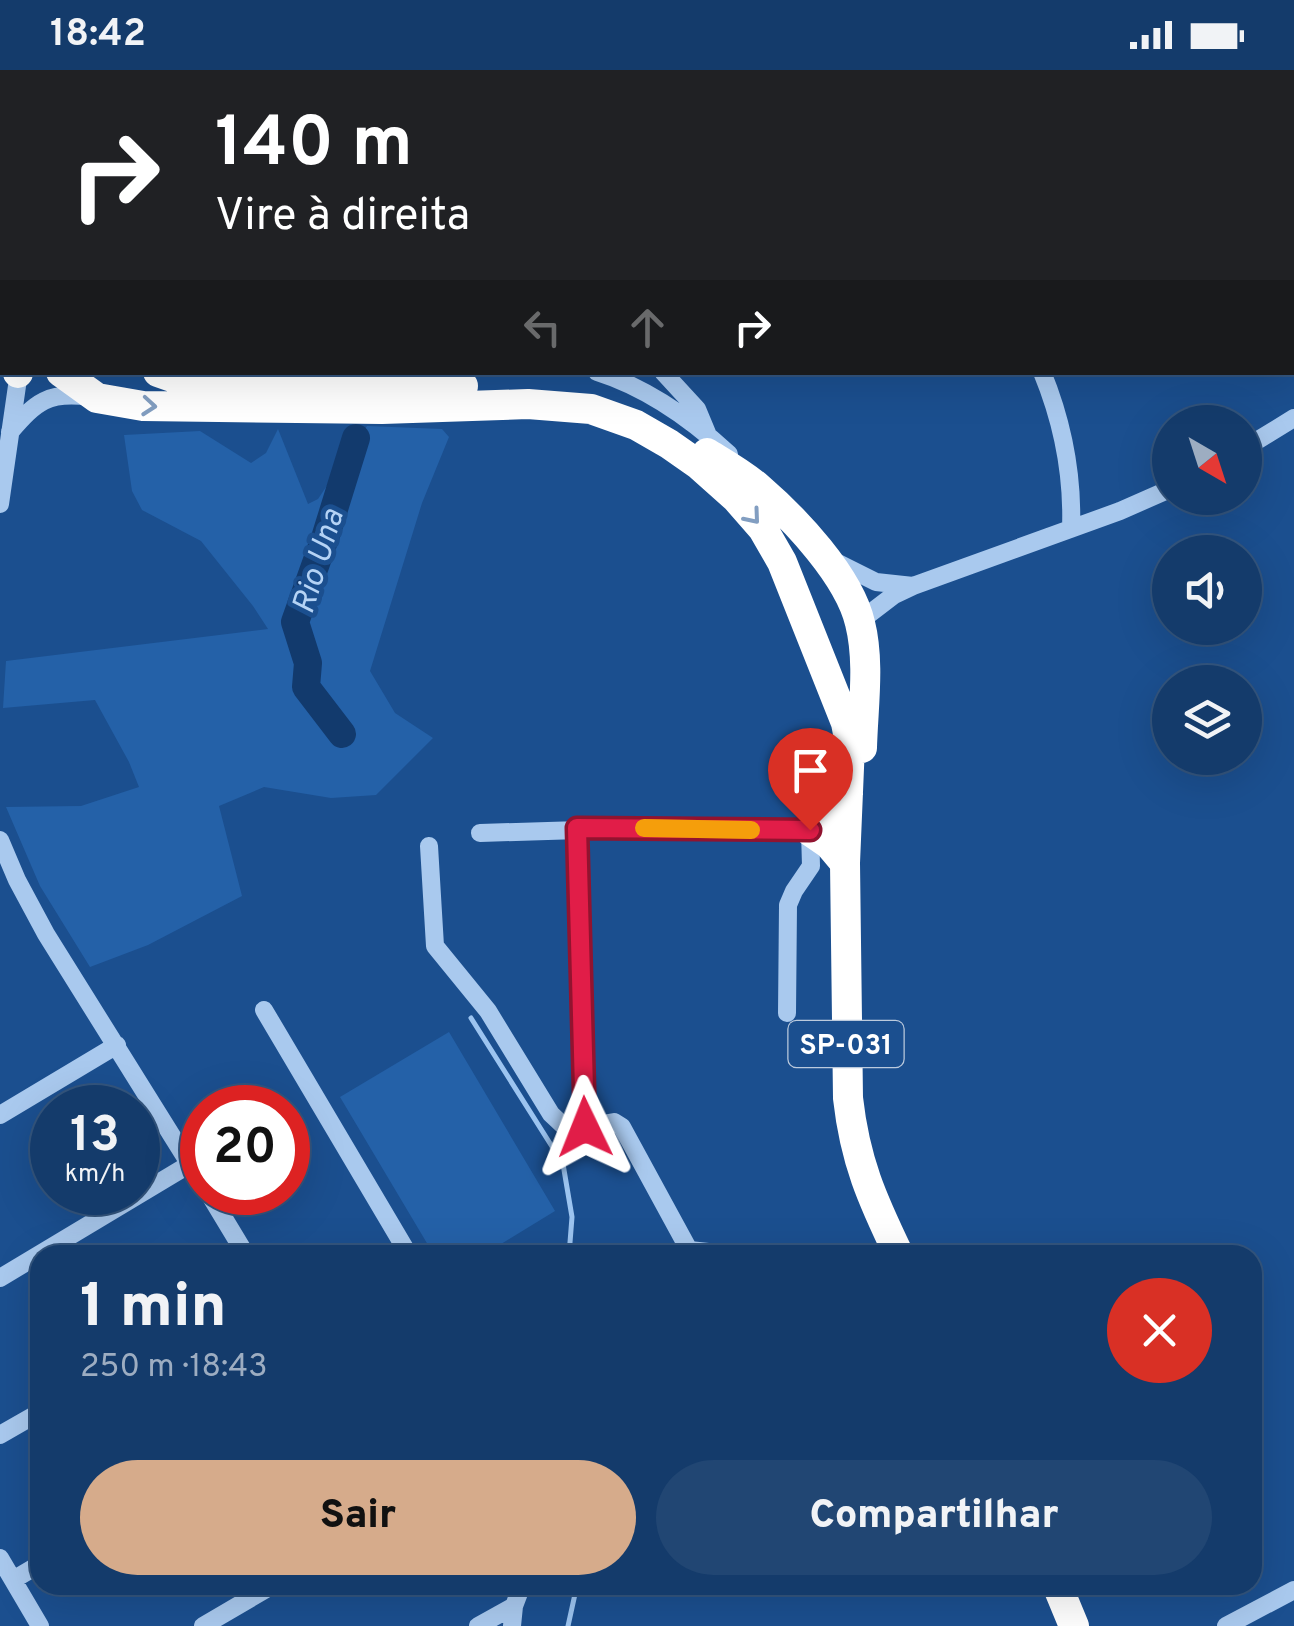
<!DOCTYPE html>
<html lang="pt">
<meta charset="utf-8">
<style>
:root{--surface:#143b6b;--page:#214673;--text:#f1f3f6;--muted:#9dadc1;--line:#33557e;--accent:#d6ab8b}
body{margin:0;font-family:Overpass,sans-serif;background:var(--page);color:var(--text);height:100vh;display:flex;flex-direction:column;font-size:38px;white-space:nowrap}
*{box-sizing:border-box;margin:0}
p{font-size:32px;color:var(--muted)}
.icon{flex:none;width:55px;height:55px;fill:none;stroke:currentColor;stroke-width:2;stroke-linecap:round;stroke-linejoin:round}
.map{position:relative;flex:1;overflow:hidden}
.panel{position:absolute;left:30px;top:1175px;width:1232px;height:350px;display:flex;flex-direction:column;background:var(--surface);border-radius:30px;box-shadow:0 10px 40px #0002,0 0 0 2px var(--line)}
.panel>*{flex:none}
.hud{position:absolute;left:0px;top:0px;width:1295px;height:305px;box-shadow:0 10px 40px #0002,0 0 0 2px var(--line);background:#202124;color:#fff;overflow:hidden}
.needle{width:65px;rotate:141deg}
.controls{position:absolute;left:1152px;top:335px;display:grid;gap:20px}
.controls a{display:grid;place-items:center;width:110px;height:110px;border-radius:50%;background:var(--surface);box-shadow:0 10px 40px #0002,0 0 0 2px var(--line);font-size:50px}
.speed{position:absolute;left:30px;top:1015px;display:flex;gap:20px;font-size:50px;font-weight:700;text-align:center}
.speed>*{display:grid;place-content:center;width:130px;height:130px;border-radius:50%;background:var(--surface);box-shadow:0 10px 40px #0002,0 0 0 2px var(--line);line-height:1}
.speed small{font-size:25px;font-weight:400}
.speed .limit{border:15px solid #d22;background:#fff;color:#111}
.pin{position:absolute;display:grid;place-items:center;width:85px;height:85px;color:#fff;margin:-102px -42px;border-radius:50% 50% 50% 0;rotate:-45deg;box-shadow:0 0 10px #0007}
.pin .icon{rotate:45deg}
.me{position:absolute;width:110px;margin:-55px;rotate:358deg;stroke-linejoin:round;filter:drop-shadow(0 0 8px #0008)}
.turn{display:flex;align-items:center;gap:35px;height:210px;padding:0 50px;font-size:45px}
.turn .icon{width:130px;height:130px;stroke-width:2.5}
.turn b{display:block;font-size:70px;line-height:85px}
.lanes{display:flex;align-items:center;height:95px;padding:0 50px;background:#0003;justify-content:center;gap:50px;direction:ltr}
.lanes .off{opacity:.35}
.round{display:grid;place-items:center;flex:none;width:105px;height:105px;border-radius:52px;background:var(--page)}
.overview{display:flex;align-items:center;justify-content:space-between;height:170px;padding:0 50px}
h1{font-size:60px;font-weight:800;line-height:75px}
.cta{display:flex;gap:20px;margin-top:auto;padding:20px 50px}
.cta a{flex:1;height:115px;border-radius:60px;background:var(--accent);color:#111;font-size:40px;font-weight:800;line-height:115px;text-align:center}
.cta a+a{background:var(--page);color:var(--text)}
.status{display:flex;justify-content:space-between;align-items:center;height:70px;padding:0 50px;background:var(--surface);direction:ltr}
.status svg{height:28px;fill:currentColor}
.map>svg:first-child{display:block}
.green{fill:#2461a8}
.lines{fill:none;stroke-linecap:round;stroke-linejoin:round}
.stream{stroke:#9cc4f0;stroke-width:5}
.river{stroke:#123a6d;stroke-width:28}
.minor{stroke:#a9c9ee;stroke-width:18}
.highway{stroke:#fff;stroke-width:30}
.oneway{stroke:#829ec1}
.route-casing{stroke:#92132f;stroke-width:25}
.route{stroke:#e11d48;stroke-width:18}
.slow{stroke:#f59e0b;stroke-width:18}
.labels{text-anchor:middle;stroke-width:10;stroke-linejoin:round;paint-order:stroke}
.shield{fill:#1b4f8f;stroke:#bbcadd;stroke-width:2.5}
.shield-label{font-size:28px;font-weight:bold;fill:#fff}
.water-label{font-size:32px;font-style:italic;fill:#b5d3f5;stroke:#1b4f8f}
</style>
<div class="status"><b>18:42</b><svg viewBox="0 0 49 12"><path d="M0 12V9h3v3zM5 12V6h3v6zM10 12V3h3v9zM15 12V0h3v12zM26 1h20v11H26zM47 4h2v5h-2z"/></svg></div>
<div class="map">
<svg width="1294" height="1556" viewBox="0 0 1294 1556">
<rect width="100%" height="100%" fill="#1b4f8f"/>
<path class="green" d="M 367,356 L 442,359 L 449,367 L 422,433 L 370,601 L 395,643 L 433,668 L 376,725 L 331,728 L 264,717 L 219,736 L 242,826 L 148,875 L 90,897 L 40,816 L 6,737 L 81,736 L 139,717 L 129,692 L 95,630 L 3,638 L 6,591 L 268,559 L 253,536 L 201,471 L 142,440 L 132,421 L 124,365 L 200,361 L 251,393 L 266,383 L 278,359 L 308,434 L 318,429 Z
M 449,962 L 555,1141 L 483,1185 L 434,1185 L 340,1027 Z"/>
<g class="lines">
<path class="stream" d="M 20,0 L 24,2
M 471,948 L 563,1094 L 572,1147 L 569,1185
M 568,1556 L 577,1515"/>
<path class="river" d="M 520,2 L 522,0
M 342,664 L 306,617 L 308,593 L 295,552 L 325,468 L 356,368"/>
<path class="minor" d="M 394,0 L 396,2
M 935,0 L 935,2
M 597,302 C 648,318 691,349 729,384
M 663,302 L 697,339 L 707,363
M 1042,302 C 1063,353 1073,404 1071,459
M 10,362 C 36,332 48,321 90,327
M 1245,378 L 1294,348
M 0,434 L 19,302
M 834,491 L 876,512 L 913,516
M 860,551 L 894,525 L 913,516 L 1120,441 L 1170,419
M 577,758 L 585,1057
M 480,763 L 643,758 L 810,761 L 811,796 L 794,821 L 788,835 L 787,943
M 0,770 L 17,810 L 46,864 L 202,1114
M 429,776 L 435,876 L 488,941 L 551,1044 L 568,1060 L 614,1052 L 622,1057 L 689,1180 L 737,1185
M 264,940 L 409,1185
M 0,1045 L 117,975
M 208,1122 L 246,1185
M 0,1208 L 190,1094
M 0,1365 L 40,1342
M 0,1488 L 40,1556
M 13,1510 L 40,1494
M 203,1556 L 273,1515
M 478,1556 L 514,1536
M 512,1556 L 514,1536 L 522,1515
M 1226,1556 L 1294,1520"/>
<path class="highway" d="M 0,149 L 2,154
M 0,195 L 2,201
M 61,302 L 97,328 L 143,336 L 382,339 L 528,334 L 591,339 L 636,355 L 669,374 L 699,395 L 736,428 L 763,459 L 782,492 L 846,653 L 850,674 L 845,793 L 848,1028 C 855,1091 872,1129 899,1185
M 158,302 L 178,309 L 254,317 L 463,316
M 18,303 L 18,302
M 707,383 C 725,394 743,404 759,418 C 795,449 849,506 860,553 C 870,593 863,637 862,678
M 845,793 L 829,774 L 810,761 L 833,746 L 848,724
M 1057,1515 L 1074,1556"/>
</g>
<defs><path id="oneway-chevron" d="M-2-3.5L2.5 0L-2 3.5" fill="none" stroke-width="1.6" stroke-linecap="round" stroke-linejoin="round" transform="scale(2.5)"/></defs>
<g class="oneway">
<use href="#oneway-chevron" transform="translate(149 336) rotate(5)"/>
<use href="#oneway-chevron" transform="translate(753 447) rotate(50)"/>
</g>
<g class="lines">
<g class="route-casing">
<path id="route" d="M 585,1057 L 577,758 L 810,760"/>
</g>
<use href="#route" class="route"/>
<path class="slow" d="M 644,758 L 751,760"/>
</g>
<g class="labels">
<rect class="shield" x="788.5" y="951" width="115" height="46" rx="8"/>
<g class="shield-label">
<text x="846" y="984">SP-031</text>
</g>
<g class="water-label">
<text transform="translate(317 491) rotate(-73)" y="11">Rio Una</text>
</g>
</g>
</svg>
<div class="controls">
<a><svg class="needle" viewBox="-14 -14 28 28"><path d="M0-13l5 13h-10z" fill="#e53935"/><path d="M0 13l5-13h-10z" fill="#9dadc1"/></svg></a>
<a><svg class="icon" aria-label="sound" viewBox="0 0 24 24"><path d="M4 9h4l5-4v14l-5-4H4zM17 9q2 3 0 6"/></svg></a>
<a><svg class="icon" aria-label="layers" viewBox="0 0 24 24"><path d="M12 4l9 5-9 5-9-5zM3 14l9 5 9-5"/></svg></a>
</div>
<div class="speed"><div>13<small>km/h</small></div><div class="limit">20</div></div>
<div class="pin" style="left:810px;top:760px;background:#d93025"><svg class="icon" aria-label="arrive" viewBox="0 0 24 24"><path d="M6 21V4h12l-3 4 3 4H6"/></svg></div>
<svg class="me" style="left:585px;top:1057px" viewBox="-20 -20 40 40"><path d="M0-17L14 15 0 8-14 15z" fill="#e11d48" stroke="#fff" stroke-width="4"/></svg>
<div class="hud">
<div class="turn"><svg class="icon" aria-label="right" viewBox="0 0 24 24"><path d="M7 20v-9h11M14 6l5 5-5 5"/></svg><div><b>140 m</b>Vire à direita</div></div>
<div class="lanes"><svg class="icon off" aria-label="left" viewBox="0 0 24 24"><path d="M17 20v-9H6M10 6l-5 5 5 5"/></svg><svg class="icon off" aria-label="ahead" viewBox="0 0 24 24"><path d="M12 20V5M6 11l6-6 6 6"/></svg><svg class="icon" aria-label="right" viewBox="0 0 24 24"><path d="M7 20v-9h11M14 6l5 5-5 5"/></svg></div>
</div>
<section class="panel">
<div class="overview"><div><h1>1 min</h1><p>250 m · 18:43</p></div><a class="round" style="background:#d93025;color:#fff"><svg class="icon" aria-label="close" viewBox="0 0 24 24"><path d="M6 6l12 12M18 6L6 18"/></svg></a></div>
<div class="cta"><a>Sair</a><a>Compartilhar</a></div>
</section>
</div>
